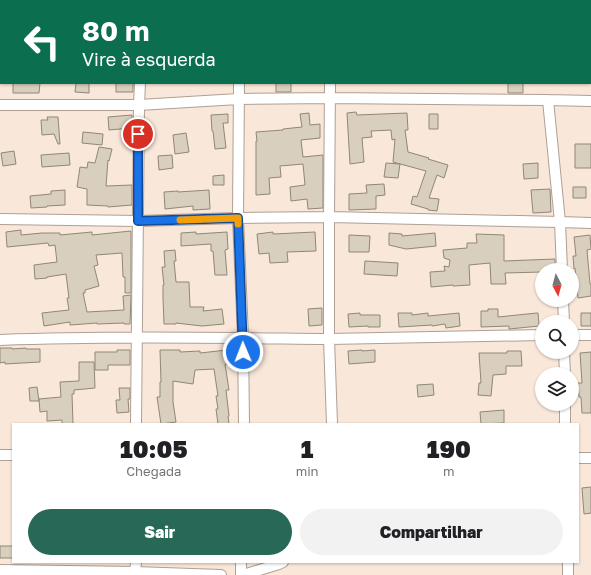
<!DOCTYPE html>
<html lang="pt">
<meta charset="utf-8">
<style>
:root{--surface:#fff;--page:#f2f2f2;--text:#202124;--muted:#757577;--accent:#276857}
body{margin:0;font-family:"Golos Text",sans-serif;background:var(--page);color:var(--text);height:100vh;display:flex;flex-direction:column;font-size:15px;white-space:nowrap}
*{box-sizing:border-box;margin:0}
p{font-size:13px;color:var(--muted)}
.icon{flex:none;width:22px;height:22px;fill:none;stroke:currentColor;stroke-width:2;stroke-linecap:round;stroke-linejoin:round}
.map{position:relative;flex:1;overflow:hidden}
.panel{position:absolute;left:12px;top:423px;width:567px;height:140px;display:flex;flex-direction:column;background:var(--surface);border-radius:0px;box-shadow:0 1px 3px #0004}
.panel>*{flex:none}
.guide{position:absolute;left:0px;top:0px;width:591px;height:84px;box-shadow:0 1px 3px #0004;background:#0b6e4f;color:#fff;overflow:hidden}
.needle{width:26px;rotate:174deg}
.buttons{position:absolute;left:535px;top:263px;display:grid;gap:8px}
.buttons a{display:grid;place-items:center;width:44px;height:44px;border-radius:50%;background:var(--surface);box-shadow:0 1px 3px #0004;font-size:20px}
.pin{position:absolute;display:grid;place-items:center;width:34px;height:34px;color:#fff;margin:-17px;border:2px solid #fff;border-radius:50%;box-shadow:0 1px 4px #0007}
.me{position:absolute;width:44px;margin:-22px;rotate:359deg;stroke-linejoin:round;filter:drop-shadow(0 0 3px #0008)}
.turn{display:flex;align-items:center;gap:14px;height:84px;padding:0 16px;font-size:18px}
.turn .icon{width:52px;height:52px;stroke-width:2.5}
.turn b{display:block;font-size:28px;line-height:34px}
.eta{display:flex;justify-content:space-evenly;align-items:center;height:68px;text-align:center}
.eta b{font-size:24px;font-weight:800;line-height:28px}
.button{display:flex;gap:8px;margin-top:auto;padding:8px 16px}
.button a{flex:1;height:46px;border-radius:24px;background:var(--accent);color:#fff;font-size:16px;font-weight:800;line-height:46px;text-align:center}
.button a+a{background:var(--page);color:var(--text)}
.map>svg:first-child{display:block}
.building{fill:#d9cfbe;stroke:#908777}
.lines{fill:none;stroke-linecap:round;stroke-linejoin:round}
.street-casing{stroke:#b09f93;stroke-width:12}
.secondary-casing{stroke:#b09f93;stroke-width:16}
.street{stroke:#fff;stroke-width:10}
.secondary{stroke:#f0d7d1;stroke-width:14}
.route-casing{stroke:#114b97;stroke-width:10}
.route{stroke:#1a73e8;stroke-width:7}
.slow{stroke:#f59e0b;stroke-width:7}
</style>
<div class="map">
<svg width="591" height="575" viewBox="0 0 591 575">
<rect width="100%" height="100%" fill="#f9e7d9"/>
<path class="building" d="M 13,83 L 40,83 L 39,93 L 13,93 Z
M 76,83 L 89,83 L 89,93 L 75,92 Z
M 116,83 L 133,83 L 133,92 L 116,92 Z
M 276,83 L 291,83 L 291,92 L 276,92 Z
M 508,83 L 523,83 L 523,93 L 508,93 Z
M 356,112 L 357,115 L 407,113 L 408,130 L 405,130 L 408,152 L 429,158 L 428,159 L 448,165 L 444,178 L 437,175 L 429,198 L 439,199 L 437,211 L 428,210 L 428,209 L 411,204 L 413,196 L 417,197 L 426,171 L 393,162 L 395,139 L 392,140 L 391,130 L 371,131 L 372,137 L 362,138 L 364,162 L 350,164 L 347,113 Z
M 309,113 L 310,125 L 320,124 L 320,138 L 301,140 L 303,157 L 323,155 L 323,208 L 308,209 L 307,199 L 291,201 L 290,187 L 305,185 L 303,164 L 280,166 L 281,177 L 269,178 L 270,194 L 256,195 L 256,141 L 257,141 L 256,132 L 283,130 L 283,129 L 302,127 L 300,114 Z
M 228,114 L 228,123 L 223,123 L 226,148 L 215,149 L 213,131 L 212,131 L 211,115 Z
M 429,114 L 438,114 L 438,129 L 429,129 Z
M 132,115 L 132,128 L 109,130 L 108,117 Z
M 47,117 L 58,117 L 60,144 L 58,144 L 54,134 L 42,135 L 41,120 L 48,120 Z
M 83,132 L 103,134 L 102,145 L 82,143 Z
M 186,133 L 189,152 L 175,154 L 173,135 Z
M 575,144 L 591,144 L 591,168 L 575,168 Z
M 99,147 L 112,149 L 109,161 L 108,160 L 106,186 L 132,185 L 132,205 L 108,207 L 108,206 L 87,205 L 87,189 L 77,187 L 80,167 L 87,168 L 88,162 L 95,163 Z
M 14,151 L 16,164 L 3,166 L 1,153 Z
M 69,153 L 70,165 L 42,167 L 41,155 Z
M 172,155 L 173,168 L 159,170 L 158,156 Z
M 386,163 L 400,164 L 398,178 L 384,177 Z
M 538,163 L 538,178 L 524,179 L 523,164 Z
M 224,175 L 224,185 L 213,185 L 213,176 Z
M 384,184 L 385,195 L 376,196 L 376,209 L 349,210 L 349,194 L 367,193 L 366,185 Z
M 573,187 L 586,187 L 586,198 L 573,198 Z
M 550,189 L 551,212 L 533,213 L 531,190 Z
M 65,190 L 65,205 L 47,206 L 47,207 L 31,208 L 30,196 L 51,194 L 51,191 Z
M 209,190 L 210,209 L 193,210 L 193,206 L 165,209 L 164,192 L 178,191 L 178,192 Z
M 21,230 L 21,235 L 42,233 L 60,233 L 60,235 L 92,232 L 92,235 L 131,231 L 131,293 L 125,293 L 125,277 L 123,277 L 122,253 L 96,255 L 98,265 L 94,266 L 99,286 L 85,290 L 85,293 L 83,293 L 87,312 L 124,310 L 123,296 L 131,295 L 130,324 L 124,324 L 124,323 L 97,324 L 97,323 L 70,325 L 70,322 L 44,326 L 42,313 L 69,310 L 67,298 L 69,298 L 66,274 L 47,277 L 47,278 L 35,279 L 34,265 L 57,262 L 55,245 L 49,246 L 48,243 L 7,247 L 6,232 Z
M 196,232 L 196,234 L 227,232 L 228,249 L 225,250 L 227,275 L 215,275 L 213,251 L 211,251 L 211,244 L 181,246 L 181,233 Z
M 273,232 L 273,234 L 315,232 L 316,251 L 287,252 L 288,262 L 270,263 L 269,253 L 259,254 L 257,234 Z
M 389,233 L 402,234 L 402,236 L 435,233 L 436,246 L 406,249 L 389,245 Z
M 476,234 L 504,235 L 504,261 L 555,259 L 555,270 L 542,270 L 542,272 L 505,273 L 506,284 L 491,284 L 490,263 L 469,265 L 470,285 L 453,286 L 453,285 L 431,287 L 430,272 L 445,271 L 444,266 L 449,267 L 450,260 L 444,258 L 443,250 L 467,248 L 467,243 L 477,243 Z
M 349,235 L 370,236 L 369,252 L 349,252 Z
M 590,235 L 591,249 L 587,250 L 590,284 L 591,284 L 591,296 L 578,298 L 575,268 L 574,269 L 573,256 L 576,256 L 574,237 Z
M 175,250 L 176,261 L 174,261 L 176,282 L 189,282 L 190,307 L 204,307 L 203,311 L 222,309 L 224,324 L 202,326 L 176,323 L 176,324 L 164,324 L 163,298 L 163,285 L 164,285 L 162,267 L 165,267 L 164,251 Z
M 365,261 L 398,263 L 397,276 L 364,274 Z
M 322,308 L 322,325 L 309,326 L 308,309 Z
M 488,309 L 498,309 L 498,317 L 537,313 L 538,313 L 539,326 L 509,329 L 509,326 L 481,327 L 481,311 L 488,311 Z
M 360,313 L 360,315 L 380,315 L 380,327 L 368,327 L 368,326 L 349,327 L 348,314 Z
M 398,313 L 412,313 L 412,315 L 428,313 L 428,316 L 459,313 L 460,326 L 446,328 L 445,324 L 432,326 L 432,325 L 399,327 Z
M 581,313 L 591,313 L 591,326 L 581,326 Z
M 0,348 L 12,348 L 12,349 L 26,348 L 26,349 L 40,349 L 40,362 L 5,364 L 5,362 L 0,363 Z
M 117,350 L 130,350 L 130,365 L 108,365 L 108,370 L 95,370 L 95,352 L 117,352 Z
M 160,350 L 180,350 L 180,352 L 200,351 L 200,353 L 227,350 L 228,364 L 225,364 L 229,390 L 226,390 L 229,416 L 228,416 L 229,424 L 218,424 L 216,409 L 218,409 L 216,396 L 218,396 L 214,369 L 195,370 L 193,384 L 173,381 L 173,402 L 176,422 L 161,424 L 157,397 L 160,397 L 160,382 L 161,382 Z
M 362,350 L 362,351 L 375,350 L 375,362 L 349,364 L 348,351 Z
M 507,351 L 521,351 L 522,366 L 506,366 L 506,374 L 493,375 L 491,396 L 478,395 L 479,383 L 481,383 L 479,353 L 507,353 Z
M 591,352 L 591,413 L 582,413 L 581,397 L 579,397 L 578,383 L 582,383 L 580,353 Z
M 79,362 L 94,362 L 95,388 L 74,390 L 74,394 L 72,394 L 73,424 L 62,424 L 62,420 L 47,421 L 47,411 L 40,412 L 39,399 L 61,397 L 60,382 L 79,381 Z
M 433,384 L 434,395 L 418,397 L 417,385 Z
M 37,387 L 39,401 L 30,401 L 29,388 Z
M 119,388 L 130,388 L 130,399 L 128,399 L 129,412 L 117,413 L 116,400 L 120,400 Z
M 504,410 L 504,423 L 481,424 L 480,412 Z
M 591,487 L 591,513 L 584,514 L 582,488 Z
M 0,546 L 13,546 L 13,558 L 0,558 Z"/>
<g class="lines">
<g class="street-casing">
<path id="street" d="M 143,1 L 143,0
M 240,1 L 240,0
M 332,1 L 332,0
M 330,83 L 329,217 L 560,222 L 548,100
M 0,105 L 139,105 L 238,99 L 330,98 L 548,100 L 591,101
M 0,219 L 138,221 L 238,218 L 239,83
M 562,270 L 560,222 L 591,223
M 563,300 L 564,322
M 572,335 L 591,335
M 0,340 C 110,336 220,338 329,339 L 329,217 L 238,218 L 243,338 L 244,424
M 564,352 L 565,374
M 565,404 L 565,424
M 136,424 L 139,105 L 140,83
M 332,424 L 329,339 L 542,335
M 0,455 L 13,455
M 578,458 L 591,458
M 136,562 L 135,572 L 221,575
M 568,562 L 568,575
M 0,570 L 135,572 L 135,575
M 241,575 L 241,562
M 243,575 L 279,564 L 283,562"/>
</g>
<g class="secondary-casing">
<path id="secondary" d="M 531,0 L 532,1
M 590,66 L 591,67"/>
</g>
<use href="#street" class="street"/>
<use href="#secondary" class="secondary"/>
</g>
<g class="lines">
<g class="route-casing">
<path id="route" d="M 138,134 L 138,221 L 238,218 L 243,352"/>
</g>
<use href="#route" class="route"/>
<path class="slow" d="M 180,220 L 238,218 L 238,224"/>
</g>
</svg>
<div class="buttons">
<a><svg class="needle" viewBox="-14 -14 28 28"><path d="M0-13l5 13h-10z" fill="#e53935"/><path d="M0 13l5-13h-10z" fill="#757577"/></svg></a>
<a><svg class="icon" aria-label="search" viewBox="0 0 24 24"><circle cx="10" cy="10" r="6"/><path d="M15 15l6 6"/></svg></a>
<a><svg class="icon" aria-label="layers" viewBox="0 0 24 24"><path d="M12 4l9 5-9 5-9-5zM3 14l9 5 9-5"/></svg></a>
</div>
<div class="pin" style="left:138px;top:134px;background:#d93025"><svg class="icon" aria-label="arrive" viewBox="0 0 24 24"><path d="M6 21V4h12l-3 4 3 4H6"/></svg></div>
<svg class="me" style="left:243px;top:352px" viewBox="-20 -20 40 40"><circle r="17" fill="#1a73e8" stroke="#fff" stroke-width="3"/><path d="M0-11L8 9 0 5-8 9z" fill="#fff"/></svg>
<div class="guide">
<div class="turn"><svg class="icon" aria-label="left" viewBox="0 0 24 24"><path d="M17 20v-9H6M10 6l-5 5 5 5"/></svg><div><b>80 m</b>Vire à esquerda</div></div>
</div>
<section class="panel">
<div class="eta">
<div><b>10:05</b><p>Chegada</p></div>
<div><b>1</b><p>min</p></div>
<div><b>190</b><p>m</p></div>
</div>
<div class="button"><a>Sair</a><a>Compartilhar</a></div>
</section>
</div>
